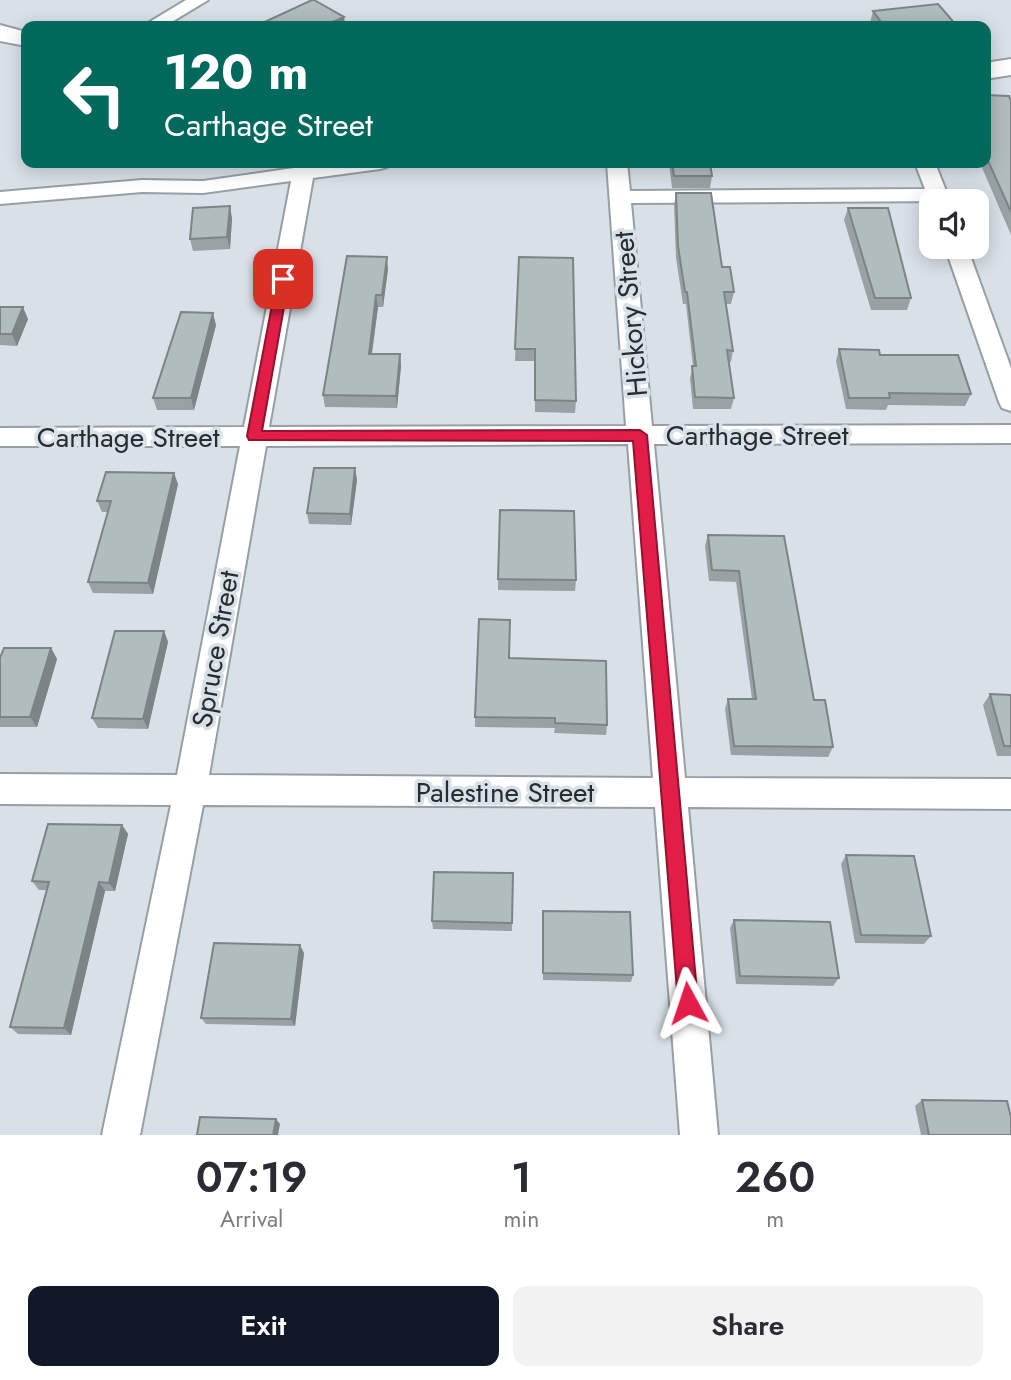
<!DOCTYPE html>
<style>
:root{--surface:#fff;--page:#f2f2f3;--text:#2b2b33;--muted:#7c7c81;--accent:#111827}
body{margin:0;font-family:Jost,sans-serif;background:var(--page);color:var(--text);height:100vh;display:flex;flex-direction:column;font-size:26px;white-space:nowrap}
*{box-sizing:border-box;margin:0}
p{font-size:23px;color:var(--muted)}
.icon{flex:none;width:38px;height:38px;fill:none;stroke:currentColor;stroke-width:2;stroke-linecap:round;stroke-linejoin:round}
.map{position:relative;height:1135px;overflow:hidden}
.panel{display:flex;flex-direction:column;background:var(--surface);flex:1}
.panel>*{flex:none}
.top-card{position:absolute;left:21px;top:21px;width:970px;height:147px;border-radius:14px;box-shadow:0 4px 18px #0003;background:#00695c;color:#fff;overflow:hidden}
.controls{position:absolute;left:919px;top:189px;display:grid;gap:14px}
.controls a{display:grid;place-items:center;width:70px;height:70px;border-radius:14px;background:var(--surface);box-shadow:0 4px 18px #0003;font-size:35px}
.pin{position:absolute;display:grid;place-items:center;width:60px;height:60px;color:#fff;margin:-30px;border-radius:14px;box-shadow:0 4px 10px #0006}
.me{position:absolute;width:77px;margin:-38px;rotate:355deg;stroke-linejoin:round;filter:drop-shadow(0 0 5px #0008)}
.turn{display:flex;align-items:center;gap:24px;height:147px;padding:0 28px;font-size:32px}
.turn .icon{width:91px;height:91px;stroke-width:2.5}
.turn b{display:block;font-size:49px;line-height:60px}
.eta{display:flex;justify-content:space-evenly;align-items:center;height:119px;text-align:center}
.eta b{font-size:42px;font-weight:600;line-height:49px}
.cta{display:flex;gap:14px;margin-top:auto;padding:14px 28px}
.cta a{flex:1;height:80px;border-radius:14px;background:var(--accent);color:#fff;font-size:28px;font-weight:600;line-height:80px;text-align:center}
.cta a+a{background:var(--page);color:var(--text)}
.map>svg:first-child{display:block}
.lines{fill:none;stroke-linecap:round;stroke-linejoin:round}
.street-casing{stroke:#979fa5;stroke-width:4}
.secondary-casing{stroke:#979fa5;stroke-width:4}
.street{fill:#fff;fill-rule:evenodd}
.secondary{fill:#fff;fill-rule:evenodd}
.wall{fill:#98a2a4}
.shaded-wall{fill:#7c8486}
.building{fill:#b1bcbf;stroke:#7c8486;stroke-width:2}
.route{fill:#e11d48;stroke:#92132f;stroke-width:2}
.labels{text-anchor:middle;stroke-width:7;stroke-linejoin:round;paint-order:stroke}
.street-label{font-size:28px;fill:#292c2e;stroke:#d8e1e8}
</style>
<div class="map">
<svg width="1011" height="1135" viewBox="0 0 1011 1135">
<rect width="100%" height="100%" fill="#d8e1e8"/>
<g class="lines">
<g class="street-casing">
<path id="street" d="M 186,0 L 208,0 L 165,26 L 143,26 Z
M 295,163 L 315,163 L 315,166 L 336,163 L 390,163 L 387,167 L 380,169 L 313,178 L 269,427 L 626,426 L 607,163 L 627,163 L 630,191 L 925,189 L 915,163 L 935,163 L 950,201 L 631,203 L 652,426 L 1011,425 L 1011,443 L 654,444 L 685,778 L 1011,779 L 1011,809 L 688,807 L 718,1135 L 680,1135 L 655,807 L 203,805 L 140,1135 L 102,1135 L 171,805 L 0,804 L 0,774 L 177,775 L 240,446 L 0,446 L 0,428 L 244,427 L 291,181 L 203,193 L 142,192 L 0,204 L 0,192 L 142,180 L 203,181 L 294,168 ZM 628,444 L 653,778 L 209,775 L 266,446 Z
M 945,247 L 967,247 L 1011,368 L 1011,411 L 1002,408 L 999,402 Z"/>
</g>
<g class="secondary-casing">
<path id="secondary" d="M 0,25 L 26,32 L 26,46 L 0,41 Z
M 1011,59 L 1011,75 L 985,79 L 985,63 Z"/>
</g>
<use href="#street" class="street"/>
<use href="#secondary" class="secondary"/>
</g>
<path class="wall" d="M 873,11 L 957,26 L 872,26 L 870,23 Z
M 985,95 L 1011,101 L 1011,235 L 980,163 L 985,163 Z
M 669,163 L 710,163 L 712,176 L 710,188 L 672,188 Z
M 676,193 L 722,267 L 734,292 L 731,304 L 726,304 L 733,351 L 731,362 L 729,362 L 734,398 L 731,409 L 693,409 L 690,378 L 693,366 L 686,304 L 683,304 L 676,258 L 674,205 Z
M 848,208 L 911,298 L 907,310 L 871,310 L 844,220 Z
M 232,218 L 230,249 L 193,251 L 190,239 Z
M 519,257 L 576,401 L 575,413 L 535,412 L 535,361 L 515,361 Z
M 388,269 L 383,307 L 378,307 L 372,354 L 400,354 L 401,366 L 397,408 L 325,407 L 323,395 Z
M 0,307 L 28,319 L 17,346 L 0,345 Z
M 216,325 L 194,410 L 157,410 L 153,398 Z
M 839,349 L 880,355 L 971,394 L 965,406 L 888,405 L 886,410 L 846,409 L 836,361 Z
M 355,468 L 357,480 L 351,525 L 309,524 L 307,513 Z
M 178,484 L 153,594 L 93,593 L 88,582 L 108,512 L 102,512 L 97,501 Z
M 708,535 L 784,536 L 814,700 L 833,747 L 828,757 L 731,755 L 725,709 L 728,699 L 752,699 L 736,582 L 709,581 L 705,546 Z
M 498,579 L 576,580 L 575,591 L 498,590 Z
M 164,631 L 168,642 L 148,729 L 98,728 L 92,718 Z
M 51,648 L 57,659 L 37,727 L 0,727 L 0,658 Z
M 509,658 L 607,725 L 606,735 L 554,733 L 555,728 L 475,727 L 475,717 Z
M 990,694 L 1011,695 L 1011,756 L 997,756 L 983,705 Z
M 122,825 L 128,834 L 115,891 L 105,891 L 71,1035 L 18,1034 L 10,1027 L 46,890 L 39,890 L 32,881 Z
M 846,855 L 931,936 L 924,944 L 855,943 L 841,864 Z
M 513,873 L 512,931 L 433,929 L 432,921 Z
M 543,911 L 633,975 L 631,982 L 543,980 Z
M 734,920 L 839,978 L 833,986 L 736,984 L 730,928 Z
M 304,953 L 295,1026 L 206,1024 L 201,1018 Z
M 922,1100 L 1011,1135 L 921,1135 L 915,1106 Z"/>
<path class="shaded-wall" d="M 344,17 L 345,23 L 338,26 L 324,26 Z
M 230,206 L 232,218 L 230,249 L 227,237 Z
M 387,257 L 388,269 L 383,307 L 382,295 Z
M 376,295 L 378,307 L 370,366 L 369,354 Z
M 23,307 L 28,319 L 17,346 L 12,334 Z
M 213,313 L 216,325 L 194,410 L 191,398 Z
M 400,354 L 401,366 L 397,408 L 396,396 Z
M 355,468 L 357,480 L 351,525 L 350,514 Z
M 174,473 L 178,484 L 153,594 L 148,583 Z
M 164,631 L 168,642 L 148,729 L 143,719 Z
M 51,648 L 57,659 L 37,727 L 30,717 Z
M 122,825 L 128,834 L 115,891 L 109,883 Z
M 99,882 L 105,891 L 71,1035 L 64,1028 Z
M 300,945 L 304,953 L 295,1026 L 291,1019 Z
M 276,1119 L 280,1124 L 278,1135 L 273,1135 Z"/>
<path class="building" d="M 312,0 L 314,0 L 344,17 L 324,26 L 260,26 L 258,25 Z
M 938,4 L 957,26 L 884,26 L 873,11 Z
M 985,95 L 1009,96 L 1011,101 L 1011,212 L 985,154 Z
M 672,163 L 710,163 L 712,176 L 674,176 Z
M 676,193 L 711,193 L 722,267 L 730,267 L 734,292 L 724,292 L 733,351 L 727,350 L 734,398 L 695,397 L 692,366 L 696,366 L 687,292 L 685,292 L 678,246 Z
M 230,206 L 227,237 L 190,239 L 193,208 Z
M 848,208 L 888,208 L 911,298 L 875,298 Z
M 347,256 L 387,257 L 382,295 L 376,295 L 369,354 L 400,354 L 396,396 L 323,395 Z
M 519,257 L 573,258 L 576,401 L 535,400 L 535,349 L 515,349 Z
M 0,307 L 23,307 L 12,334 L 0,334 Z
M 181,312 L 213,313 L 191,398 L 153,398 Z
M 839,349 L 879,350 L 880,355 L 958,355 L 971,394 L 889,393 L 890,398 L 849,398 Z
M 314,468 L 355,468 L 350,514 L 307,513 Z
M 106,472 L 174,473 L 148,583 L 88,582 L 111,501 L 97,501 Z
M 500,510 L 574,511 L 576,580 L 498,579 Z
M 708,535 L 784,536 L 814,700 L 825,700 L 833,747 L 734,746 L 728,699 L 756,699 L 739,571 L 712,570 Z
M 479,619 L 510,620 L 509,658 L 606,661 L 607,725 L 555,723 L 555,718 L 475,717 Z
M 115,631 L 164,631 L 143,719 L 92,718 Z
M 4,648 L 51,648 L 30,717 L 0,717 L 0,658 Z
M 990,694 L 1011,695 L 1011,746 L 1004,746 Z
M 48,824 L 122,825 L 109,883 L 99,882 L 64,1028 L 10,1027 L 49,882 L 32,881 Z
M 846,855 L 914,856 L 931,936 L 861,935 Z
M 434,872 L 513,873 L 512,923 L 432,921 Z
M 543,911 L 630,912 L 633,975 L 543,973 Z
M 734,920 L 830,922 L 839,978 L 740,976 Z
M 214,943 L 300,945 L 291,1019 L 201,1018 Z
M 922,1100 L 1007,1101 L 1011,1117 L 1011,1135 L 929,1135 Z
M 200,1117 L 276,1119 L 273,1135 L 197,1135 Z"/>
<path class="route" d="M 283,275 L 289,279 L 262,431 L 640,430 L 647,435 L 698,1003 L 695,1011 L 688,1014 L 681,1011 L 678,1003 L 633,441 L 249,440 L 247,436 L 277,279 Z"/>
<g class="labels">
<g class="street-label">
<text transform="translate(630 314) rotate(-95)" y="10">Hickory Street</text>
<text x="757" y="445">Carthage Street</text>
<text x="128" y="447">Carthage Street</text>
<text transform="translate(215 649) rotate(-80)" y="10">Spruce Street</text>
<text x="505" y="802">Palestine Street</text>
</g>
</g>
</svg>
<div class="controls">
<a><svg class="icon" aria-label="sound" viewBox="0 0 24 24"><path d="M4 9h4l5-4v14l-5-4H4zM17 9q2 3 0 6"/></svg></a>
</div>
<div class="pin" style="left:283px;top:279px;background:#d93025"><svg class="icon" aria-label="arrive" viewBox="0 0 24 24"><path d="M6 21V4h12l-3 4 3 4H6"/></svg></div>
<svg class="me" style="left:688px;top:1003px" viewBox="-20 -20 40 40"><path d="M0-17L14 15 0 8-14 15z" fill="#e11d48" stroke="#fff" stroke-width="4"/></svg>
<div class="top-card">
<div class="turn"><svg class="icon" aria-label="left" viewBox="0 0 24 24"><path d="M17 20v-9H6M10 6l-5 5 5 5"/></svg><div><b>120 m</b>Carthage Street</div></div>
</div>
</div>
<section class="panel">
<div class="eta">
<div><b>07:19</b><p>Arrival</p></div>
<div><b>1</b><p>min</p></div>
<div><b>260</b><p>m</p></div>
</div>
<div class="cta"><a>Exit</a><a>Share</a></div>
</section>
